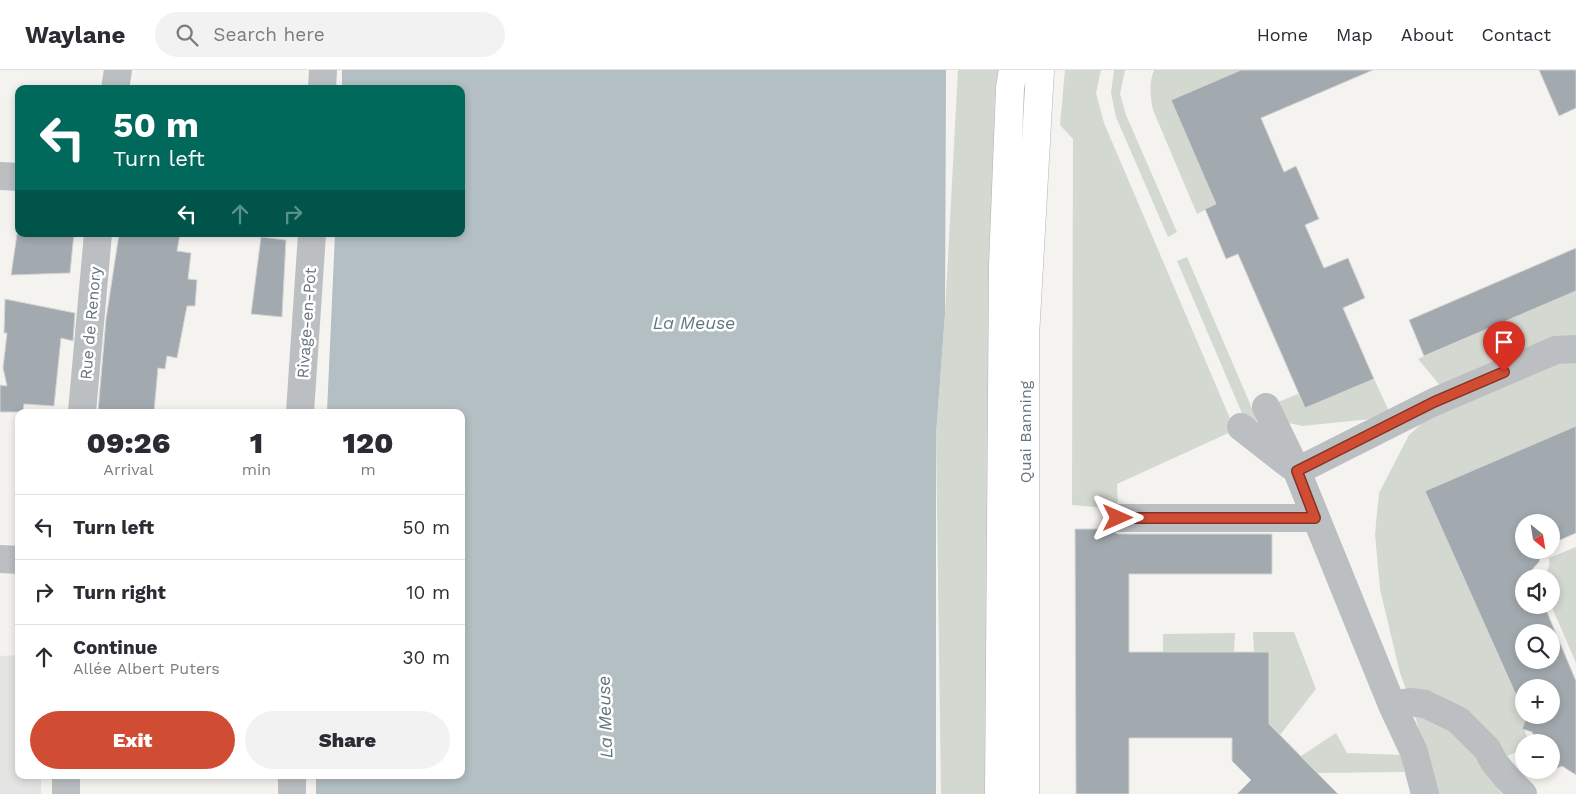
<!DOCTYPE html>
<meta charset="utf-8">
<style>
:root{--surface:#fff;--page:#f2f2f3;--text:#2b2b33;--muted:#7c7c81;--line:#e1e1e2;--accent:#d04d34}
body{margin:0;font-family:"Work Sans",sans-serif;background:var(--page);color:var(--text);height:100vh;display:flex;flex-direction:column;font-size:19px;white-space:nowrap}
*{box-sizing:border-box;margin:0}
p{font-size:16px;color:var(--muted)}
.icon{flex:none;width:28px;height:28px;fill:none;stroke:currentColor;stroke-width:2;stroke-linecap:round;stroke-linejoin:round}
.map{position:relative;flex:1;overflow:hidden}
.drawer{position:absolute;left:15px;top:339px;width:450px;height:370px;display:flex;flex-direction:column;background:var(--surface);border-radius:10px;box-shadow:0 2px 8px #0003}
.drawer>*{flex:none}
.banner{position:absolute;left:15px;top:15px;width:450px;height:152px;border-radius:10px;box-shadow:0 2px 8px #0003;background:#00695c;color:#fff;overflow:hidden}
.needle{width:32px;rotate:150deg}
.fabs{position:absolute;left:1515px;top:444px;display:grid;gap:10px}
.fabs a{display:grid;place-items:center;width:45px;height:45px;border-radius:50%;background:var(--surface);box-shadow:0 2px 8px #0003;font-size:25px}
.pin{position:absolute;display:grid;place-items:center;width:42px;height:42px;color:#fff;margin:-51px -21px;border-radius:50% 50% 50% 0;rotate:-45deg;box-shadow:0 0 5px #0007}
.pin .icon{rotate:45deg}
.me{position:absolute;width:55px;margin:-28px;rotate:90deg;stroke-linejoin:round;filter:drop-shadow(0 0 4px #0008)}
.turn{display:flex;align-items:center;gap:18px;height:105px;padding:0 15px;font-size:22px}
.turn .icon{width:65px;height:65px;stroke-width:2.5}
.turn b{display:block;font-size:35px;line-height:42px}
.lanes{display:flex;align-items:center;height:48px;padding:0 15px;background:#0003;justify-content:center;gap:25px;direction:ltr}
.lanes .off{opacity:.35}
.eta{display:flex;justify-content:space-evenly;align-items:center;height:85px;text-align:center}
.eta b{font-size:30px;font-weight:800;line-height:35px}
.action{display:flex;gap:10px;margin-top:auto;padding:10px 15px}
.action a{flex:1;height:58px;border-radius:30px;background:var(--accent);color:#fff;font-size:20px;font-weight:800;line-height:58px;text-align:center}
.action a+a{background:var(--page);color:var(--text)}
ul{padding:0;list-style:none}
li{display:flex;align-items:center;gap:15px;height:65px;padding:0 15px;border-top:1px solid var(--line)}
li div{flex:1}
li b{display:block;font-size:19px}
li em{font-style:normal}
header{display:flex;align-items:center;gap:30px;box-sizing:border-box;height:70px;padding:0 25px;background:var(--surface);border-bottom:1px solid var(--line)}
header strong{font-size:24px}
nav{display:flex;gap:28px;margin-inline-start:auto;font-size:18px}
.search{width:350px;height:45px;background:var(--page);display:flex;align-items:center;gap:12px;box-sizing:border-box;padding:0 18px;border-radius:28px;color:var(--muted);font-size:19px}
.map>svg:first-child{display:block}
.built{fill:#e4e5e3}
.green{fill:#d3d8d0}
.water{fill:#b3bfc2}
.building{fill:#a3aaaf;stroke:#d5d5d3;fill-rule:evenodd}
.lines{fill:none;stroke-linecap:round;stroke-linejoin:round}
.major-casing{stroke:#afb3b6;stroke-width:29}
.minor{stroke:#bbbfc2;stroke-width:28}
.major{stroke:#fff;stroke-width:28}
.route-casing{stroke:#873222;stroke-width:12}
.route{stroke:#d04d34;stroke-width:9}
.labels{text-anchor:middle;stroke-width:5;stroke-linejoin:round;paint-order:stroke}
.street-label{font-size:16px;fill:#66757e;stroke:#fff}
.water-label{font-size:18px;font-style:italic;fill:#61767b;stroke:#fff}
</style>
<header>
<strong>Waylane</strong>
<div class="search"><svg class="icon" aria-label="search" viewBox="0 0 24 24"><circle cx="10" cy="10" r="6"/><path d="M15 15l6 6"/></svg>Search here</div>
<nav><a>Home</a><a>Map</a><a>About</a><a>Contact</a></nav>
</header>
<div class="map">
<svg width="1576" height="724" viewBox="0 0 1576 724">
<rect width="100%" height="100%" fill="#f4f3f0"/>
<path class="built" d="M 19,585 L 19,705 L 41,705 L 41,724 L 0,724 L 0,586 Z"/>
<path class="green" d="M 958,0 L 1001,0 L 987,724 L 941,724 L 936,364 L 945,244 Z
M 1065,0 L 1101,0 L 1096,23 L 1104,53 L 1235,360 L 1117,414 L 1118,439 L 1072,435 L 1073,69 L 1060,55 Z
M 1114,0 L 1125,0 L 1120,24 L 1126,45 L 1177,162 L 1168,167 L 1116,47 L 1111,23 Z
M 1154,0 L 1241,0 L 1216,134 L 1197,144 L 1153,40 C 1150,26 1149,13 1154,0 Z
M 1187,187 L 1257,350 L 1247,355 L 1177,191 Z
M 1576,221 L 1576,273 L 1443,319 L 1418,289 Z
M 1576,288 L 1576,356 L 1427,422 L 1428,427 L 1527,651 L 1523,656 L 1529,672 L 1524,672 L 1524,678 L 1504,688 L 1407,622 L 1400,603 L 1380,519 L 1375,464 L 1379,423 L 1409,365 L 1437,340 L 1555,289 Z
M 1374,309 L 1389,341 L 1371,349 L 1302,356 L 1289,353 L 1278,332 L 1298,324 L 1305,338 Z
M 1576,477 L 1576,593 L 1551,535 L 1551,508 L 1540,507 C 1548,502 1550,497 1549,488 Z
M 1253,562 L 1294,562 L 1316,619 L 1280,665 L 1269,654 L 1254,582 Z
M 1235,563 L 1234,582 L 1163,582 L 1163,564 Z
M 1414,643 L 1450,658 L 1479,687 L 1497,718 L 1502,724 L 1438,724 Z
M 1336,663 L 1347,683 L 1402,685 L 1404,702 L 1318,703 L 1301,686 Z"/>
<path class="water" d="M 342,0 L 946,0 L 945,244 L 936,364 L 936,724 L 316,724 L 316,705 L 461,705 L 461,342 L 327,342 L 335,164 L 461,164 L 461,19 L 342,19 Z"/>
<path class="building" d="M 1241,0 L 1373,0 L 1261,48 L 1284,102 L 1296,96 L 1319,149 L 1305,155 L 1324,198 L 1348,188 L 1365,228 L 1343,238 L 1374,309 L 1305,338 L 1238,184 L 1226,189 L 1205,139 L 1216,134 L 1171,30 Z
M 1539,0 L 1576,0 L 1576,38 L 1559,46 Z
M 17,164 L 74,164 L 70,203 L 11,205 Z
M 119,164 L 180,164 L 177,181 L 191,183 L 188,209 L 197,210 L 195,236 L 187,236 L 177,288 L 167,286 L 165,299 L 158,298 L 154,342 L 98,342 L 106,249 Z
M 261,167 L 286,170 L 282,247 L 251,244 Z
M 1576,178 L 1576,221 L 1424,286 L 1409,250 Z
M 5,229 L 75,243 L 73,271 L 61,268 L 54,336 L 24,334 L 23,342 L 0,342 L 0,315 L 7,316 L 3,298 L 7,263 L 4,263 Z
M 1576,356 L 1576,463 L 1551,474 L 1551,452 L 1524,452 L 1524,480 L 1542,480 L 1539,492 L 1530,502 L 1532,508 L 1524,508 L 1524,535 L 1544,535 L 1576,611 L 1576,705 L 1562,696 L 1557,698 L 1551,694 L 1551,672 L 1537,672 L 1532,662 L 1522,659 L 1526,648 L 1525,645 L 1551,645 L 1551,618 L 1524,618 L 1524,643 L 1425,421 ZM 1524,562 L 1551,562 L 1551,590 L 1524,590 Z
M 1075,459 L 1108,459 L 1118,464 L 1272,464 L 1272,504 L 1129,504 L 1129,582 L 1269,582 L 1269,654 L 1338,724 L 1237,724 L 1251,710 L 1232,691 L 1232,668 L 1129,668 L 1129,724 L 1076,724 Z"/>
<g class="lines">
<g class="major-casing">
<path id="major" d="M 999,724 L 1003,195 L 1010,18 L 1013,0
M 1025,724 L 1025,267 L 1040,0"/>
</g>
<path class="minor" d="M 115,19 L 118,0
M 322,19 L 323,0
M 0,106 L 19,107
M 1266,337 L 1297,401 L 1392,635 L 1414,682 L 1425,724
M 82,342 L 98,164
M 300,342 L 312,164
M 1241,357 L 1291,396
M 1297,401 L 1434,332 L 1556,280 L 1576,279
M 1118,448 L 1315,448
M 0,489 L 19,490
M 1392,635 L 1410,632 L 1425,634 L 1458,650 L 1487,679 L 1494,692 L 1507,708 L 1523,724
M 66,705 L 66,724
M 292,705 L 292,724"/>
<use href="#major" class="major"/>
</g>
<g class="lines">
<g class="route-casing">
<path id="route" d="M 1118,448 L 1315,448 L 1297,401 L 1434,332 L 1504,302"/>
</g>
<use href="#route" class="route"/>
</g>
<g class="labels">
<g class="street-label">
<text transform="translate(90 253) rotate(-85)" y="6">Rue de Renory</text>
<text transform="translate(306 253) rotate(-86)" y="6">Rivage-en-Pot</text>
<text transform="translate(1025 362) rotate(-90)" y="6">Quai Banning</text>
</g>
<g class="water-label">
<text x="694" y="259">La Meuse</text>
<text transform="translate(605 647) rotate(-92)" y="6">La Meuse</text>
</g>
</g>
</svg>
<div class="fabs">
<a><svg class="needle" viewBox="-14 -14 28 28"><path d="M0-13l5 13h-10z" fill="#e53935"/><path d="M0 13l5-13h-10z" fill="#7c7c81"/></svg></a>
<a><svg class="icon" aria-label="sound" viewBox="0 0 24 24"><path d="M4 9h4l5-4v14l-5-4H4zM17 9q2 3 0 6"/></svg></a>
<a><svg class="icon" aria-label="search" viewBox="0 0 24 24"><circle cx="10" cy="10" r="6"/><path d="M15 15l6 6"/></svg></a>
<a>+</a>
<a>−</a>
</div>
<div class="pin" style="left:1504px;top:302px;background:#d93025"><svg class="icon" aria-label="arrive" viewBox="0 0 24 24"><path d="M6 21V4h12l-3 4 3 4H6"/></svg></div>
<svg class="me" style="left:1118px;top:448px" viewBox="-20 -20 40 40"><path d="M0-17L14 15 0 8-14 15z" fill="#d04d34" stroke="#fff" stroke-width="4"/></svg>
<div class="banner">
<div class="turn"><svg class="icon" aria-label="left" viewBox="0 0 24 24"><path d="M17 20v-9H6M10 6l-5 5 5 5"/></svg><div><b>50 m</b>Turn left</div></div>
<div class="lanes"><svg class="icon" aria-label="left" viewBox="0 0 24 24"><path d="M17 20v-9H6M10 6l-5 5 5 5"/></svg><svg class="icon off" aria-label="ahead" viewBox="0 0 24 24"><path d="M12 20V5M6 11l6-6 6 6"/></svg><svg class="icon off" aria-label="right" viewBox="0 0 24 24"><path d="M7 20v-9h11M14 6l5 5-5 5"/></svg></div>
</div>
<section class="drawer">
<div class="eta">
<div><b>09:26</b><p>Arrival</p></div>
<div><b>1</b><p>min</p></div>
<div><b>120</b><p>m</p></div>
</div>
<ul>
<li><svg class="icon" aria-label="left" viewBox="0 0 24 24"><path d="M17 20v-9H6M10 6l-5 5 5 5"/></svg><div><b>Turn left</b></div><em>50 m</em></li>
<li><svg class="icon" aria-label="right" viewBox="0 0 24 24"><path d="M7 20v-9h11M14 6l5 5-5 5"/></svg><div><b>Turn right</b></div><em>10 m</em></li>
<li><svg class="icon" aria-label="ahead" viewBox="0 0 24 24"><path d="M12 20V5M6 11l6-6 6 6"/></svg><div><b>Continue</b><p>Allée Albert Puters</p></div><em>30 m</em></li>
</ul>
<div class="action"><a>Exit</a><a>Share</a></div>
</section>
</div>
